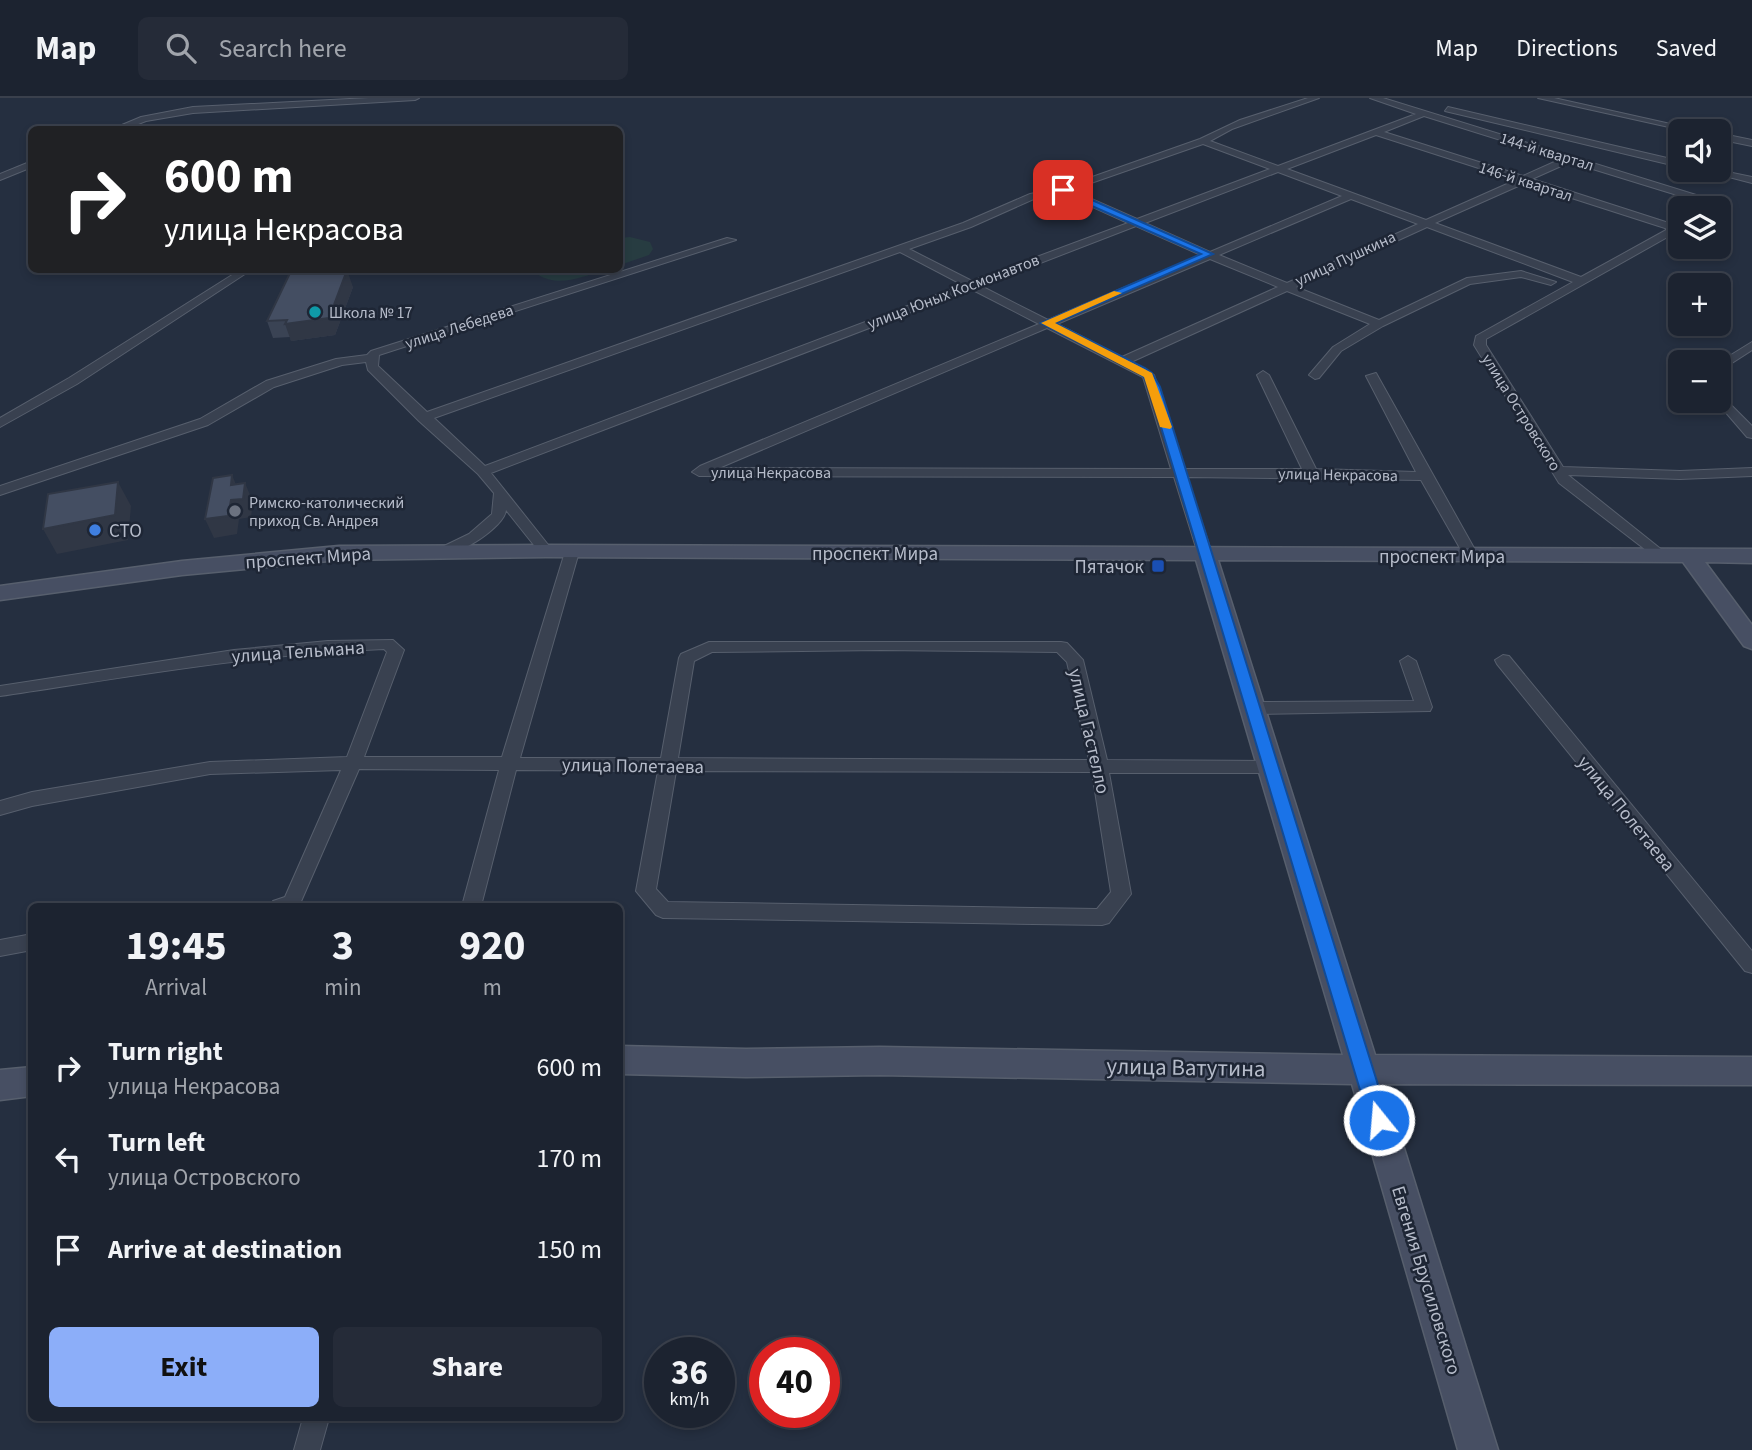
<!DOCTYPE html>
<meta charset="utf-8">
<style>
:root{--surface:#1c2330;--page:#252b38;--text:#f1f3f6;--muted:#a0a4ab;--line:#3a404c;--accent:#8caef9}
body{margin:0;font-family:"Source Sans 3",sans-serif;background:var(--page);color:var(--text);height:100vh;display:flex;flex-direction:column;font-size:26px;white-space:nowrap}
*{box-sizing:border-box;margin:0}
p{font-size:23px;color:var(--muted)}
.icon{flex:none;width:38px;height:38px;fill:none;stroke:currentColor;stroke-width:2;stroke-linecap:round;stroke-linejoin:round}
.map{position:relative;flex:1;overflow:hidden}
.details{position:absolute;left:28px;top:805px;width:595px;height:518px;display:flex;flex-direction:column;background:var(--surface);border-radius:10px;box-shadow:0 4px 10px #0003,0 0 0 2px var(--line)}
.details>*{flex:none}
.top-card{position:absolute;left:28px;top:28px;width:595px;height:147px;border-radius:10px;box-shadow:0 4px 10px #0003,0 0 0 2px var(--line);background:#202124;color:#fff;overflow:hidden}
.controls{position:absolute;left:1668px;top:21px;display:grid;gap:14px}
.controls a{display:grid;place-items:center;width:63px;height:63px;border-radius:10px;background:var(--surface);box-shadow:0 4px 10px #0003,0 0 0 2px var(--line);font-size:35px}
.speed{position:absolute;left:644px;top:1239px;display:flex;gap:14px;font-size:35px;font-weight:700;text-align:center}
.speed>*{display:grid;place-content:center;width:91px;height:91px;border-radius:50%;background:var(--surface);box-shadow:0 4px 10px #0003,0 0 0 2px var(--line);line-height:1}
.speed small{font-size:18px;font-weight:400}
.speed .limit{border:10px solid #d22;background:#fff;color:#111}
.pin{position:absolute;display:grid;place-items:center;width:60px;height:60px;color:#fff;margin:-30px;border-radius:14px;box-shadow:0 4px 10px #0006}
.me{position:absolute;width:77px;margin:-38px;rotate:343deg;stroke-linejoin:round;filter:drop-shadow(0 0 5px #0008)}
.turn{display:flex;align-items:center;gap:24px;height:147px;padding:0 21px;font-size:32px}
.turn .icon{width:91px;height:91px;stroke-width:2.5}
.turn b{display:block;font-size:49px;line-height:60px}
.eta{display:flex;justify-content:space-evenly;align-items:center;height:119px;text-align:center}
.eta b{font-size:42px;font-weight:700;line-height:49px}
.cta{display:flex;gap:14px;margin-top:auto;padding:14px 21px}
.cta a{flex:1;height:80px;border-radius:10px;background:var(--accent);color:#111;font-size:28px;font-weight:700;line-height:80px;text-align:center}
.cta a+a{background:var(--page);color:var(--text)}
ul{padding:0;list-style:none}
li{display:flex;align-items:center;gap:21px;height:91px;padding:0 21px}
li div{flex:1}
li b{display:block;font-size:26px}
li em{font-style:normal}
header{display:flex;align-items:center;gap:42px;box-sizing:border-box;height:98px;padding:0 35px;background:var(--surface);border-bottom:2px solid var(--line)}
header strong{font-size:33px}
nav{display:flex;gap:38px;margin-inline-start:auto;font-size:24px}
.search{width:490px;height:63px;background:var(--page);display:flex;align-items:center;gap:18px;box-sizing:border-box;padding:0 24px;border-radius:10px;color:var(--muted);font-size:26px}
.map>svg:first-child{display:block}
.green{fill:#273c41}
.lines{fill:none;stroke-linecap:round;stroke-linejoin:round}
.street-casing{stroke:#575f6d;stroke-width:2}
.secondary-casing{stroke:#575f6d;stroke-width:3}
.street{fill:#394150;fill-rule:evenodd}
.secondary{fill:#474f63;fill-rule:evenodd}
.wall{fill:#3a4354}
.shaded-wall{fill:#303745}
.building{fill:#444e62;stroke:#303745;stroke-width:2}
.route{fill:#1a73e8;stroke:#114b97;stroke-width:2}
.slow{fill:#f59e0b}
.culture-dot{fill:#0f9aa8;stroke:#1e2635;stroke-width:2.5}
.worship-dot{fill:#6b7280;stroke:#1e2635;stroke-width:2.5}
.shop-dot{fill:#3f7fe0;stroke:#1e2635;stroke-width:2.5}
.transit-dot{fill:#1a4fb4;stroke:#1e2635;stroke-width:2.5}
.labels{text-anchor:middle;stroke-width:5;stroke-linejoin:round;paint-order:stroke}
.far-street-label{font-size:16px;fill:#b6bcca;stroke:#1e2635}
.far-poi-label{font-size:16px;fill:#b6bcca;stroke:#1e2635;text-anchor:start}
.poi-label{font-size:19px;fill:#b6bcca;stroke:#1e2635;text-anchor:start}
.street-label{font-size:19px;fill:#b6bcca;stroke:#1e2635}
.near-street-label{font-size:23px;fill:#b6bcca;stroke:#1e2635}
</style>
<header>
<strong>Map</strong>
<div class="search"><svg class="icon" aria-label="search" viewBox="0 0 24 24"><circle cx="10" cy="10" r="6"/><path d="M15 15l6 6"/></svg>Search here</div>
<nav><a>Map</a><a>Directions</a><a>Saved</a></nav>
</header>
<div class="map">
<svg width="1752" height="1352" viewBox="0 0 1752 1352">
<rect width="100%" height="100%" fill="#252f40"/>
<path class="green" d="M 630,139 L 650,144 L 653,151 L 649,157 L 620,167 L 620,140 Z
M 537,172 L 604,172 C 582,179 558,190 537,176 Z"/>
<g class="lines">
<g class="street-casing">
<path id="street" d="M 369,0 L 419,0 L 415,2 L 193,15 L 146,23 L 123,32 L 110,32 L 141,19 L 193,9 Z
M 1308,0 L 1319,0 L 1232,31 L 1210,43 L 1278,68 L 1416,16 L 1370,0 L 1383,0 L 1722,105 L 1722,109 L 1716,109 L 1570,64 L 1532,81 L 1675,127 L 1680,125 L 1680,132 L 1486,241 L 1486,247 L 1563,369 L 1680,373 L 1752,370 L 1752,378 L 1680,381 L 1568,377 L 1667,456 L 1660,460 L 1655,459 L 1559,385 L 1474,247 L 1476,238 L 1573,184 L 1427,129 L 1296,189 L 1379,222 L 1467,180 L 1521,173 L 1556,184 L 1551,187 L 1521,179 L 1470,186 L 1383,228 L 1341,253 L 1319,280 L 1315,281 L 1309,277 L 1333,249 L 1370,226 L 1287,193 L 1131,264 L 1154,277 L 1185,371 L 1302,371 L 1257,277 L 1263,273 L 1269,277 L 1316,371 L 1416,374 L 1366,278 L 1376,275 L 1479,459 L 1472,463 L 1465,459 L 1421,382 L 1187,379 L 1212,456 L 1205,460 L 1198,456 L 1174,379 L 699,378 L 692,374 L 700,368 L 1039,226 L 971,191 L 491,375 L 553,453 L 546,457 L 541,456 L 506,412 C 505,429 456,460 440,456 L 438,453 L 440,450 L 469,436 L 492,416 L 494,395 L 478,376 L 419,323 L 368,272 L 366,264 L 342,267 L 274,289 L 208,327 L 0,397 L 0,388 L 200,321 L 266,283 L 336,261 L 367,257 L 371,253 L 727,140 L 736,142 L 379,257 L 378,268 L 427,314 L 963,125 L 1030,96 L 1061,90 L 1200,41 L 1240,22 ZM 1424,18 L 1561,61 L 1523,78 L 1384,34 ZM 1376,37 L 1516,82 L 1426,122 L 1287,71 ZM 1203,46 L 1270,71 L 1137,121 L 1071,92 ZM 1278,74 L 1342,98 L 1210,154 L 1145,125 ZM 1525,85 L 1668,131 L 1581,179 L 1435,125 ZM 1062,95 L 1128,125 L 972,183 L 909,151 L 971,129 L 1036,100 ZM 1351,101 L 1418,126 L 1287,185 L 1219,157 ZM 1136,128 L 1201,157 L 1048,222 L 981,188 ZM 900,154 L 963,187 L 485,368 L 434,320 ZM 1210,161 L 1278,189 L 1122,259 L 1057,226 ZM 1047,230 L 1143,279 L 1171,371 L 719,370 Z
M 1538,0 L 1554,0 L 1702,33 L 1687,33 Z
M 1448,9 L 1680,63 L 1680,69 L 1445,13 Z
M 1718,35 L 1752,42 L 1752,48 L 1718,41 Z
M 32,63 L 32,69 L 0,82 L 0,76 Z
M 1702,72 L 1718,72 L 1752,79 L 1752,85 Z
M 240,172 L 251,172 L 77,286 L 0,329 L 0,320 L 69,280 Z
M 1752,244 L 1752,252 L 1718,274 L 1718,265 Z
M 1718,294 L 1752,328 L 1752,340 L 1747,339 L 1716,303 L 1718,303 Z
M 572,450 L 579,454 L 520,660 L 661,660 L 679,560 L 681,556 L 709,544 L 1061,544 L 1067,545 L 1083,562 L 1107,662 L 1270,663 L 1279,669 L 1270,675 L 1109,675 L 1131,796 L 1109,825 L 1102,827 L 663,820 L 656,817 L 636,793 L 658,673 L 516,672 L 481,808 L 462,808 L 499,672 L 359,671 L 299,808 L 270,808 L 273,803 L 285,799 L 341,672 L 210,676 L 32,708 L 0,717 L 0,703 L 32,694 L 210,664 L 347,659 L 387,554 L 384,551 C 255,556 128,579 0,598 L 0,588 L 234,552 L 328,543 L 393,542 L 404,552 L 364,659 L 502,659 L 565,454 ZM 881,552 L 1057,554 L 1067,564 L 1089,662 L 678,660 L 694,563 L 712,554 ZM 676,673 L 1092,674 L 1111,794 L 1097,811 L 668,804 L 656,791 Z
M 1503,557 L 1509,558 L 1752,853 L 1752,875 L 1745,873 L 1497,566 L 1495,562 Z
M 1408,558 L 1416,563 L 1432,609 L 1430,613 L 1252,616 L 1244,610 L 1252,604 L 1414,603 L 1400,563 Z
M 32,836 L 32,852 L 0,858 L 0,842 Z
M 303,1320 L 329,1320 L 320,1352 L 294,1352 Z"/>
</g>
<g class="secondary-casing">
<path id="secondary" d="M 546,447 L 1752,451 L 1752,465 L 1705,464 L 1752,527 L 1752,551 L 1744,548 L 1683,464 L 1218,462 L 1375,957 L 1752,959 L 1752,987 L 1384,986 L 1498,1352 L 1458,1352 L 1352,986 L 880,977 L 746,979 L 620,976 L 620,948 L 746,951 L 880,949 L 1343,957 L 1196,462 L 546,459 L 339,462 L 182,477 L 0,502 L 0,488 L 182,463 L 339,448 Z
M 32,969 L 32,998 L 0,1002 L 0,972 Z"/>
</g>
<use href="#street" class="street"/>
<use href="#secondary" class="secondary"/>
</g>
<path class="wall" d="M 311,172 L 330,172 L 331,173 L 353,189 L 335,237 L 291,243 L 290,239 L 273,240 L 267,223 Z"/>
<path class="shaded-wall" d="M 347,172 L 353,189 L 335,237 L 291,243 L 285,226 Z
M 232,377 L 240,396 L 245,385 L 253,404 L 251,419 L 239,421 L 237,436 L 214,440 L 205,421 L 231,387 Z
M 118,384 L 131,408 L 128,442 L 57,456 L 43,431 Z"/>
<path class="building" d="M 311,172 L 329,172 L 329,173 L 347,172 L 329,220 L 285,226 L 287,222 L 267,223 L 290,175 L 310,174 Z
M 232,377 L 231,387 L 245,385 L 243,401 L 231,402 L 228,418 L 205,421 L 213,380 Z
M 118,384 L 115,417 L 43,431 L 48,396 Z"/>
<path class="route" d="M 1063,89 L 1213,156 L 1055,225 L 1145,270 L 1152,275 L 1160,289 L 1389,1022 L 1387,1029 L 1379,1032 L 1372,1029 L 1369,1022 L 1149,289 L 1144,279 L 1137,274 L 1041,225 L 1201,156 L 1060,94 Z"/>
<path class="slow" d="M 1114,193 L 1122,195 L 1055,225 L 1152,275 L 1172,329 L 1170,331 L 1160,329 L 1144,279 L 1041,225 Z"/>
<circle class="culture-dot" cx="315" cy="214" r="7"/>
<circle class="worship-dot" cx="235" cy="413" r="7"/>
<circle class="shop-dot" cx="95" cy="432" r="7"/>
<rect class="transit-dot" x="1151" y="461" width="14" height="14" rx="3.5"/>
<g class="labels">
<g class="far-street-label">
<text transform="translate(1547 53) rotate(17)" y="6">144-й квартал</text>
<text transform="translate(1526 83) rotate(18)" y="6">146-й квартал</text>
<text transform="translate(1345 160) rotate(-25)" y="6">улица Пушкина</text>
<text transform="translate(953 193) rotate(-21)" y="6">улица Юных Космонавтов</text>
<text transform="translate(459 228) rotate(-18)" y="6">улица Лебедева</text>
<text transform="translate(1522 314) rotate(58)" y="6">улица Островского</text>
<text x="771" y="380">улица Некрасова</text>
<text transform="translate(1338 376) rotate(1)" y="6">улица Некрасова</text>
</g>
<g class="far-poi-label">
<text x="329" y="220">Школа № 17</text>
<text x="249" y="410">Римско-католический<tspan x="249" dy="18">приход Св. Андрея</tspan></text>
</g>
<g class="poi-label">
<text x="109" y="439">СТО</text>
<text x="1144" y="475" text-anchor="end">Пятачок</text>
</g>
<g class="street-label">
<text x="875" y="462">проспект Мира</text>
<text x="1442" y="465">проспект Мира</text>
<text transform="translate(308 459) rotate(-4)" y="7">проспект Мира</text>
<text transform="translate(298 553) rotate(-4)" y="7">улица Тельмана</text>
<text transform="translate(1090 633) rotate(77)" y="7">улица Гастелло</text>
<text transform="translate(633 667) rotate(1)" y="7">улица Полетаева</text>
<text transform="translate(1627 715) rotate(51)" y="7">улица Полетаева</text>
<text transform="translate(1427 1182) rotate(73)" y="7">Евгения Брусиловского</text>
</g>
<g class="near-street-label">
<text transform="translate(1186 969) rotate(1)" y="8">улица Ватутина</text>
</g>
</g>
</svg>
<div class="controls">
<a><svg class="icon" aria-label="sound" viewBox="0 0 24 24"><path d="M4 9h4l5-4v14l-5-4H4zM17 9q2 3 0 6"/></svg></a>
<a><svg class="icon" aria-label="layers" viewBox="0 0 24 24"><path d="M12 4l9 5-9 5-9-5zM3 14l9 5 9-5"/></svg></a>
<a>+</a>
<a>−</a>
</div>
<div class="speed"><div>36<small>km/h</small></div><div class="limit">40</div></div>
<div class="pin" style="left:1063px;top:92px;background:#d93025"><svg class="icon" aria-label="arrive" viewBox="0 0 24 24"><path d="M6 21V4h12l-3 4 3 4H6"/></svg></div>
<svg class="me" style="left:1379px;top:1022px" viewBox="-20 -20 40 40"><circle r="17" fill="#1a73e8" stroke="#fff" stroke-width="3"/><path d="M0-11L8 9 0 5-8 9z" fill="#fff"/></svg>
<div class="top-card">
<div class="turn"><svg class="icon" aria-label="right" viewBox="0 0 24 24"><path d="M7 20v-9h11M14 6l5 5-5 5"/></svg><div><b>600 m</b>улица Некрасова</div></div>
</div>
<section class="details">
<div class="eta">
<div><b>19:45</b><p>Arrival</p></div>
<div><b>3</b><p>min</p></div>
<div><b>920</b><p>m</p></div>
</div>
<ul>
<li><svg class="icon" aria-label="right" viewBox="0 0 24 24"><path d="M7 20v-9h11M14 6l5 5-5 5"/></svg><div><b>Turn right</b><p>улица Некрасова</p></div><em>600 m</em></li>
<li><svg class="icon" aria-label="left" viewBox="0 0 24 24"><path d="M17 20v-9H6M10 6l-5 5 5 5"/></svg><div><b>Turn left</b><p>улица Островского</p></div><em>170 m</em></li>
<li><svg class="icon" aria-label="arrive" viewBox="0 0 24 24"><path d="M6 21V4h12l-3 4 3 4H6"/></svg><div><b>Arrive at destination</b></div><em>150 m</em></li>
</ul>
<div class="cta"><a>Exit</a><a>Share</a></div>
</section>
</div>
